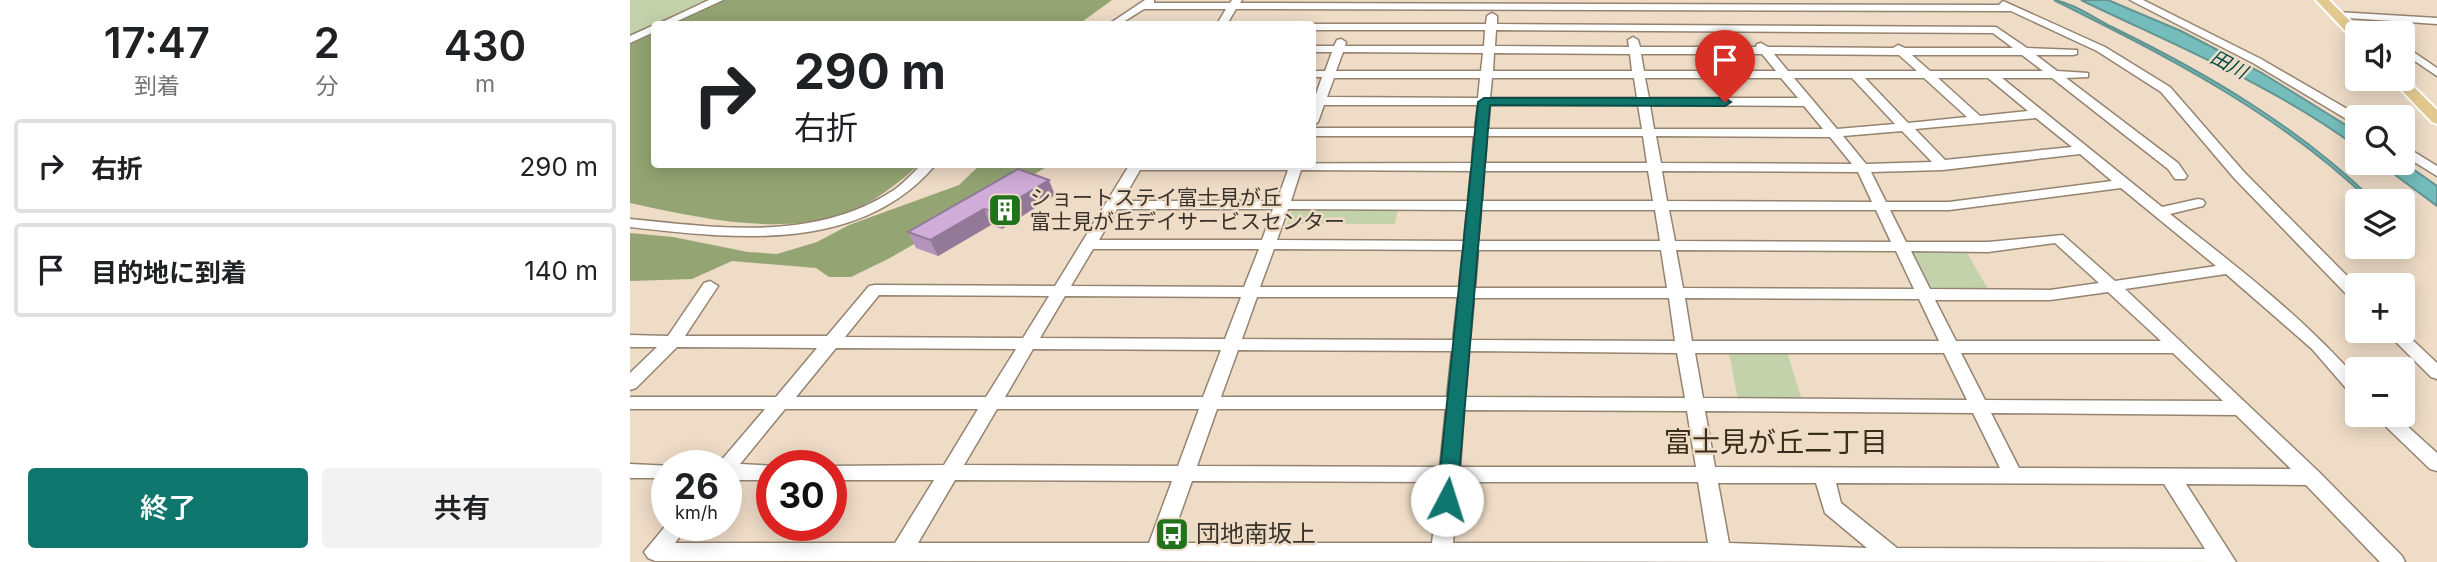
<!DOCTYPE html>
<html lang="ja">
<meta charset="utf-8">
<style>
:root{--surface:#fff;--page:#f2f2f2;--text:#202124;--muted:#757577;--line:#e0e0e0;--accent:#0f766e}
body{margin:0;font-family:Inter,"Noto Sans JP",sans-serif;background:var(--page);color:var(--text);height:100vh;display:flex;flex-direction:column;font-size:26px;white-space:nowrap}
*{box-sizing:border-box;margin:0}
p{font-size:23px;color:var(--muted)}
.icon{flex:none;width:38px;height:38px;fill:none;stroke:currentColor;stroke-width:2;stroke-linecap:round;stroke-linejoin:round}
.map{position:relative;flex:1;overflow:hidden}
.drawer{display:flex;flex-direction:column;background:var(--surface);width:630px}
.drawer>*{flex:none}
.guide{position:absolute;left:21px;top:21px;width:665px;height:147px;border-radius:7px;box-shadow:0 4px 18px #0003;background:#fff;color:var(--text);overflow:hidden}
.buttons{position:absolute;left:1715px;top:21px;display:grid;gap:14px}
.buttons a{display:grid;place-items:center;width:70px;height:70px;border-radius:7px;background:var(--surface);box-shadow:0 4px 18px #0003;font-size:35px}
.speed{position:absolute;left:21px;top:450px;display:flex;gap:14px;font-size:35px;font-weight:700;text-align:center}
.speed>*{display:grid;place-content:center;width:91px;height:91px;border-radius:50%;background:var(--surface);box-shadow:0 4px 18px #0003;line-height:1}
.speed small{font-size:18px;font-weight:400}
.speed .limit{border:10px solid #d22;background:#fff;color:#111}
.pin{position:absolute;display:grid;place-items:center;width:60px;height:60px;color:#fff;margin:-72px -30px;border-radius:50% 50% 50% 0;rotate:-45deg;box-shadow:0 0 7px #0007}
.pin .icon{rotate:45deg}
.me{position:absolute;width:77px;margin:-38px;rotate:5deg;stroke-linejoin:round;filter:drop-shadow(0 0 5px #0008)}
.turn{display:flex;align-items:center;gap:24px;height:147px;padding:0 28px;font-size:32px}
.turn .icon{width:91px;height:91px;stroke-width:2.5}
.turn b{display:block;font-size:49px;line-height:60px}
.eta{display:flex;justify-content:space-evenly;align-items:center;height:119px;text-align:center}
.eta b{font-size:42px;font-weight:600;line-height:49px}
.cta{display:flex;gap:14px;margin-top:auto;padding:14px 28px}
.cta a{flex:1;height:80px;border-radius:7px;background:var(--accent);color:#fff;font-size:28px;font-weight:600;line-height:80px;text-align:center}
.cta a+a{background:var(--page);color:var(--text)}
ul{padding:0;list-style:none}
li{display:flex;align-items:center;gap:21px;height:94px;margin:0 14px 10px;padding:0 14px;border:4px solid var(--line);border-radius:7px}
li div{flex:1}
li b{display:block;font-size:26px}
li em{font-style:normal}
main{display:flex;flex:1;min-height:0}
.map>svg:first-child{display:block}
.green{fill:#c4d2ab}
.forest{fill:#94a573}
.water{fill:#75bdbd;stroke:#639491;stroke-width:2}
.lines{fill:none;stroke-linecap:round;stroke-linejoin:round}
.minor-casing{stroke:#948370;stroke-width:3}
.major-casing{stroke:#fff;stroke-width:4}
.minor{fill:#fff;fill-rule:evenodd}
.major{fill:#e2ca8f;fill-rule:evenodd}
.wall{fill:#b395bb}
.shaded-wall{fill:#927998}
.building{fill:#d0add9;stroke:#927998;stroke-width:2}
.route{fill:#0f766e;stroke:#0a4d48;stroke-width:2}
.labels{text-anchor:middle;stroke-width:5;stroke-linejoin:round;paint-order:stroke}
.far-water-label{font-size:19px;font-style:italic;fill:#014748;stroke:#eedcc7}
.poi-label{font-size:21px;fill:#3a332b;stroke:#eedcc7;text-anchor:start}
.near-poi-label{font-size:24px;fill:#3a332b;stroke:#eedcc7;text-anchor:start}
.near-neighbourhood-label{font-size:28px;fill:#3b2d1b;stroke:#eedcc7}
</style>
<main>
<section class="drawer">
<div class="eta">
<div><b>17:47</b><p>到着</p></div>
<div><b>2</b><p>分</p></div>
<div><b>430</b><p>m</p></div>
</div>
<ul>
<li><svg class="icon" aria-label="right" viewBox="0 0 24 24"><path d="M7 20v-9h11M14 6l5 5-5 5"/></svg><div><b>右折</b></div><em>290 m</em></li>
<li><svg class="icon" aria-label="arrive" viewBox="0 0 24 24"><path d="M6 21V4h12l-3 4 3 4H6"/></svg><div><b>目的地に到着</b></div><em>140 m</em></li>
</ul>
<div class="cta"><a>終了</a><a>共有</a></div>
</section>
<div class="map">
<svg width="1807" height="562" viewBox="0 0 1807 562">
<rect width="100%" height="100%" fill="#eedcc7"/>
<path class="green" d="M 0,0 L 78,0 L 0,34 Z
M 666,208 L 768,208 L 765,224 L 657,224 L 661,210 Z
M 1282,251 L 1336,251 L 1358,289 L 1302,289 Z
M 1157,352 L 1172,400 L 1108,400 L 1099,353 Z"/>
<path class="forest" d="M 78,0 L 482,0 L 449,24 L 24,24 L 24,164 L 289,165 C 266,185 237,208 208,216 C 142,235 65,217 0,203 L 0,34 Z
M 350,165 L 420,165 L 260,258 L 221,277 L 199,277 L 186,268 L 102,261 L 62,279 L 0,281 L 0,233 L 43,237 L 118,252 L 147,254 L 187,242 L 219,225 L 329,185 Z"/>
<path class="water" d="M 1424,0 C 1443,3 1464,18 1482,27 C 1576,73 1669,127 1744,201 L 1740,201 C 1649,113 1536,56 1424,0 Z
M 1451,0 L 1478,0 L 1551,31 L 1632,73 L 1727,132 L 1727,147 C 1643,85 1544,45 1451,0 Z
M 1773,162 L 1807,186 L 1807,206 L 1749,163 Z"/>
<g class="lines">
<g class="minor-casing">
<path id="minor" d="M 79,0 L 93,0 L 41,24 L 28,24 Z
M 515,0 L 524,0 L 524,3 L 600,3 L 602,0 L 612,0 L 610,3 L 1369,5 L 1373,1 L 1475,47 L 1540,87 L 1614,172 L 1727,286 L 1727,300 L 1721,299 L 1604,178 L 1531,92 L 1467,51 L 1381,11 L 606,9 L 597,24 L 587,24 L 596,9 L 514,9 L 490,24 L 479,24 Z
M 1500,0 L 1513,0 L 1631,59 L 1731,117 L 1727,117 L 1727,124 L 1723,123 L 1623,63 Z
M 1707,12 L 1807,18 L 1807,24 L 1703,17 L 1702,15 Z
M 862,13 L 867,16 L 867,24 L 1366,27 L 1397,48 L 1447,50 L 1447,54 L 1443,55 L 1406,55 L 1427,71 L 1458,73 L 1458,77 L 1436,78 L 1548,163 L 1557,176 L 1555,179 L 1545,179 L 1538,169 L 1422,78 L 1372,78 L 1532,207 L 1568,199 L 1573,200 L 1575,203 L 1573,206 L 1540,214 C 1606,266 1672,316 1727,379 L 1727,396 L 1721,394 L 1682,349 L 1596,274 L 1495,289 L 1689,472 L 1772,556 L 1775,562 L 1750,562 L 1676,485 L 1556,484 L 1606,562 L 25,561 L 18,558 L 14,552 L 37,524 L 58,525 L 45,543 L 265,543 L 304,480 L 201,480 L 201,466 L 198,466 L 314,465 L 348,409 L 155,409 L 110,464 L 145,466 L 142,466 L 142,480 L 96,480 L 96,466 L 88,466 L 89,463 L 135,409 L 0,409 L 0,397 L 146,397 L 187,348 L 47,347 L 6,388 L 0,390 L 0,373 L 27,347 L 0,347 L 0,335 L 38,336 L 74,283 L 80,281 L 88,286 L 55,336 L 197,336 L 239,286 L 245,285 L 425,286 L 500,164 L 842,163 L 844,136 L 682,136 L 682,128 L 845,128 L 848,105 L 694,105 L 688,122 L 682,126 L 682,97 L 685,97 L 692,77 L 682,77 L 682,71 L 695,71 L 702,52 L 682,52 L 682,46 L 704,46 L 707,40 L 711,39 L 716,42 L 715,46 L 854,46 L 855,30 L 682,30 L 682,24 L 679,24 L 856,24 L 857,16 ZM 866,30 L 1363,33 L 1383,48 L 1275,48 L 1268,45 L 1263,48 L 1138,47 L 1131,43 L 1127,44 L 1126,47 L 1010,47 L 1008,40 L 1003,37 L 998,40 L 999,47 L 865,46 ZM 713,52 L 853,53 L 851,71 L 706,71 ZM 864,53 L 1000,54 L 1002,71 L 863,71 ZM 1011,54 L 1132,54 L 1146,71 L 1014,71 ZM 1144,54 L 1269,55 L 1287,71 L 1158,71 ZM 1282,55 L 1392,55 L 1413,71 L 1300,71 ZM 704,78 L 850,78 L 848,98 L 697,97 ZM 862,78 L 1004,78 L 1007,98 L 860,98 ZM 1015,78 L 1151,78 L 1168,98 L 1019,98 ZM 1164,78 L 1222,78 L 1265,124 L 1207,129 ZM 1235,78 L 1294,78 L 1337,117 L 1278,123 ZM 1308,78 L 1358,78 L 1398,111 L 1350,116 ZM 860,105 L 1008,105 L 1012,129 L 858,129 ZM 1020,105 L 1174,106 L 1193,129 L 1024,129 ZM 1406,118 L 1442,147 L 1315,160 L 1285,129 ZM 1272,131 L 1302,162 L 1236,164 L 1213,136 ZM 857,136 L 1013,136 L 1017,163 L 855,163 ZM 1026,136 L 1200,137 L 1222,164 L 1031,163 ZM 1450,154 L 1482,181 L 1319,202 L 1256,202 L 1241,172 L 1313,170 ZM 510,170 L 658,170 L 647,201 L 492,201 ZM 671,170 L 841,171 L 838,201 L 661,201 ZM 854,171 L 1018,171 L 1023,201 L 852,201 ZM 1032,171 L 1228,172 L 1242,202 L 1037,201 ZM 1491,188 L 1586,266 L 1485,281 L 1433,235 L 1358,242 L 1276,242 L 1260,210 L 1319,210 ZM 487,209 L 643,209 L 632,240 L 469,240 ZM 658,209 L 837,210 L 834,241 L 647,240 ZM 851,210 L 1025,210 L 1030,241 L 848,241 ZM 1039,210 L 1246,210 L 1261,242 L 1045,241 ZM 1425,243 L 1469,283 L 1420,290 L 1300,289 L 1281,251 L 1358,252 ZM 463,249 L 629,249 L 614,287 L 441,286 ZM 644,249 L 833,250 L 829,287 L 630,287 ZM 848,250 L 1031,250 L 1037,288 L 845,288 ZM 1046,250 L 1266,251 L 1284,289 L 1053,288 ZM 1478,292 L 1531,341 L 1326,341 L 1305,300 L 1420,300 ZM 249,295 L 419,296 L 393,338 L 215,337 ZM 435,296 L 611,297 L 595,339 L 410,338 ZM 627,297 L 828,297 L 823,340 L 612,339 ZM 844,298 L 1039,298 L 1045,341 L 840,340 ZM 1055,298 L 1289,299 L 1309,341 L 1062,341 ZM 206,348 L 386,349 L 356,397 L 166,397 ZM 403,349 L 591,350 L 573,397 L 375,397 ZM 608,350 L 822,351 L 817,397 L 591,397 ZM 839,351 L 1047,353 L 1055,398 L 835,397 ZM 1065,353 L 1314,353 L 1337,400 L 1073,398 ZM 1331,353 L 1543,353 L 1593,401 L 1355,400 ZM 367,409 L 569,409 L 548,466 L 334,465 ZM 587,409 L 816,409 L 810,467 L 567,466 ZM 834,410 L 1057,411 L 1066,467 L 830,467 ZM 1075,411 L 1343,413 L 1370,468 L 1085,467 ZM 1361,413 L 1606,415 L 1661,469 L 1389,468 ZM 325,480 L 542,481 L 519,543 L 288,543 ZM 562,481 L 809,482 L 802,543 L 540,543 ZM 828,482 L 1068,482 L 1078,543 L 823,543 ZM 1088,483 L 1186,483 L 1195,513 L 1237,548 L 1099,543 ZM 1206,483 L 1534,484 L 1575,549 L 1267,548 L 1211,503 Z
M 24,25 L 24,32 L 0,43 L 0,36 Z
M 1773,45 L 1807,68 L 1807,76 L 1773,53 Z
M 1773,145 L 1807,166 L 1807,176 L 1773,155 Z
M 292,164 L 306,164 C 231,254 104,239 0,227 L 0,219 C 88,228 186,242 264,190 C 274,183 283,173 292,164 Z
M 1755,331 L 1773,331 L 1807,363 L 1807,379 L 1801,377 Z
M 1744,415 L 1765,415 L 1807,453 L 1807,471 L 1800,469 Z
M 0,464 L 43,466 L 37,466 L 37,478 L 0,478 Z"/>
</g>
<g class="major-casing">
<path id="major" d="M 1686,0 L 1699,0 L 1732,33 L 1727,33 L 1727,39 L 1722,38 Z
M 1773,76 L 1807,110 L 1807,124 L 1802,122 L 1761,79 L 1773,79 Z"/>
</g>
<use href="#minor" class="minor"/>
<use href="#major" class="major"/>
</g>
<path class="wall" d="M 388,169 L 425,195 L 372,229 L 361,225 L 308,256 L 286,248 L 278,232 Z"/>
<path class="shaded-wall" d="M 419,180 L 425,195 L 372,229 L 366,212 Z
M 354,209 L 361,225 L 308,256 L 300,240 Z"/>
<path class="building" d="M 388,169 L 419,180 L 366,212 L 354,209 L 300,240 L 278,232 Z"/>
<path class="route" d="M 854,98 L 1095,98 L 1101,102 L 1095,106 L 860,105 L 827,500 L 824,506 L 817,509 L 810,506 L 807,500 L 848,102 Z"/>
<defs>
<g id="building-square" transform="scale(1.75)"><rect x="-9" y="-9" width="18" height="18" rx="4" fill="#21721a" stroke="#eedcc7"/><path d="M-4-6H4V6H1V3H-1V6H-4ZM-2.5-4.3h1.7v1.8h-1.7ZM.8-4.3h1.7v1.8H.8ZM-2.5-1h1.7V.8h-1.7ZM.8-1h1.7V.8H.8Z" fill="#fff"/></g>
<g id="bus-square" transform="scale(1.75)"><rect x="-9" y="-9" width="18" height="18" rx="4" fill="#21721a" stroke="#eedcc7"/><path d="M-5-6H5V4H4V6H2V4H-2V6H-4V4H-5ZM-3.5-4V0h7V-4ZM-3.5 1.2v1.5H-2V1.2ZM2 1.2v1.5H3.5V1.2Z" fill="#fff"/></g>
</defs>
<g fill-rule="evenodd">
<use href="#building-square" x="375" y="210"/>
<use href="#bus-square" x="542" y="534"/>
</g>
<g class="labels">
<g class="far-water-label">
<text transform="translate(1599 64) rotate(28)" y="7">田川</text>
</g>
<g class="poi-label">
<text x="400" y="205">ショートステイ富士見が丘<tspan x="400" dy="24">富士見が丘デイサービスセンター</tspan></text>
</g>
<g class="near-poi-label">
<text x="566" y="542">団地南坂上</text>
</g>
<g class="near-neighbourhood-label">
<text x="1146" y="452">富士見が丘二丁目</text>
</g>
</g>
</svg>
<div class="buttons">
<a><svg class="icon" aria-label="sound" viewBox="0 0 24 24"><path d="M4 9h4l5-4v14l-5-4H4zM17 9q2 3 0 6"/></svg></a>
<a><svg class="icon" aria-label="search" viewBox="0 0 24 24"><circle cx="10" cy="10" r="6"/><path d="M15 15l6 6"/></svg></a>
<a><svg class="icon" aria-label="layers" viewBox="0 0 24 24"><path d="M12 4l9 5-9 5-9-5zM3 14l9 5 9-5"/></svg></a>
<a>+</a>
<a>−</a>
</div>
<div class="speed"><div>26<small>km/h</small></div><div class="limit">30</div></div>
<div class="pin" style="left:1095px;top:102px;background:#d93025"><svg class="icon" aria-label="arrive" viewBox="0 0 24 24"><path d="M6 21V4h12l-3 4 3 4H6"/></svg></div>
<svg class="me" style="left:817px;top:500px" viewBox="-20 -20 40 40"><circle r="19" fill="#fff"/><path d="M0-13L10 11 0 6-10 11z" fill="#0f766e"/></svg>
<div class="guide">
<div class="turn"><svg class="icon" aria-label="right" viewBox="0 0 24 24"><path d="M7 20v-9h11M14 6l5 5-5 5"/></svg><div><b>290 m</b>右折</div></div>
</div>
</div>
</main>
